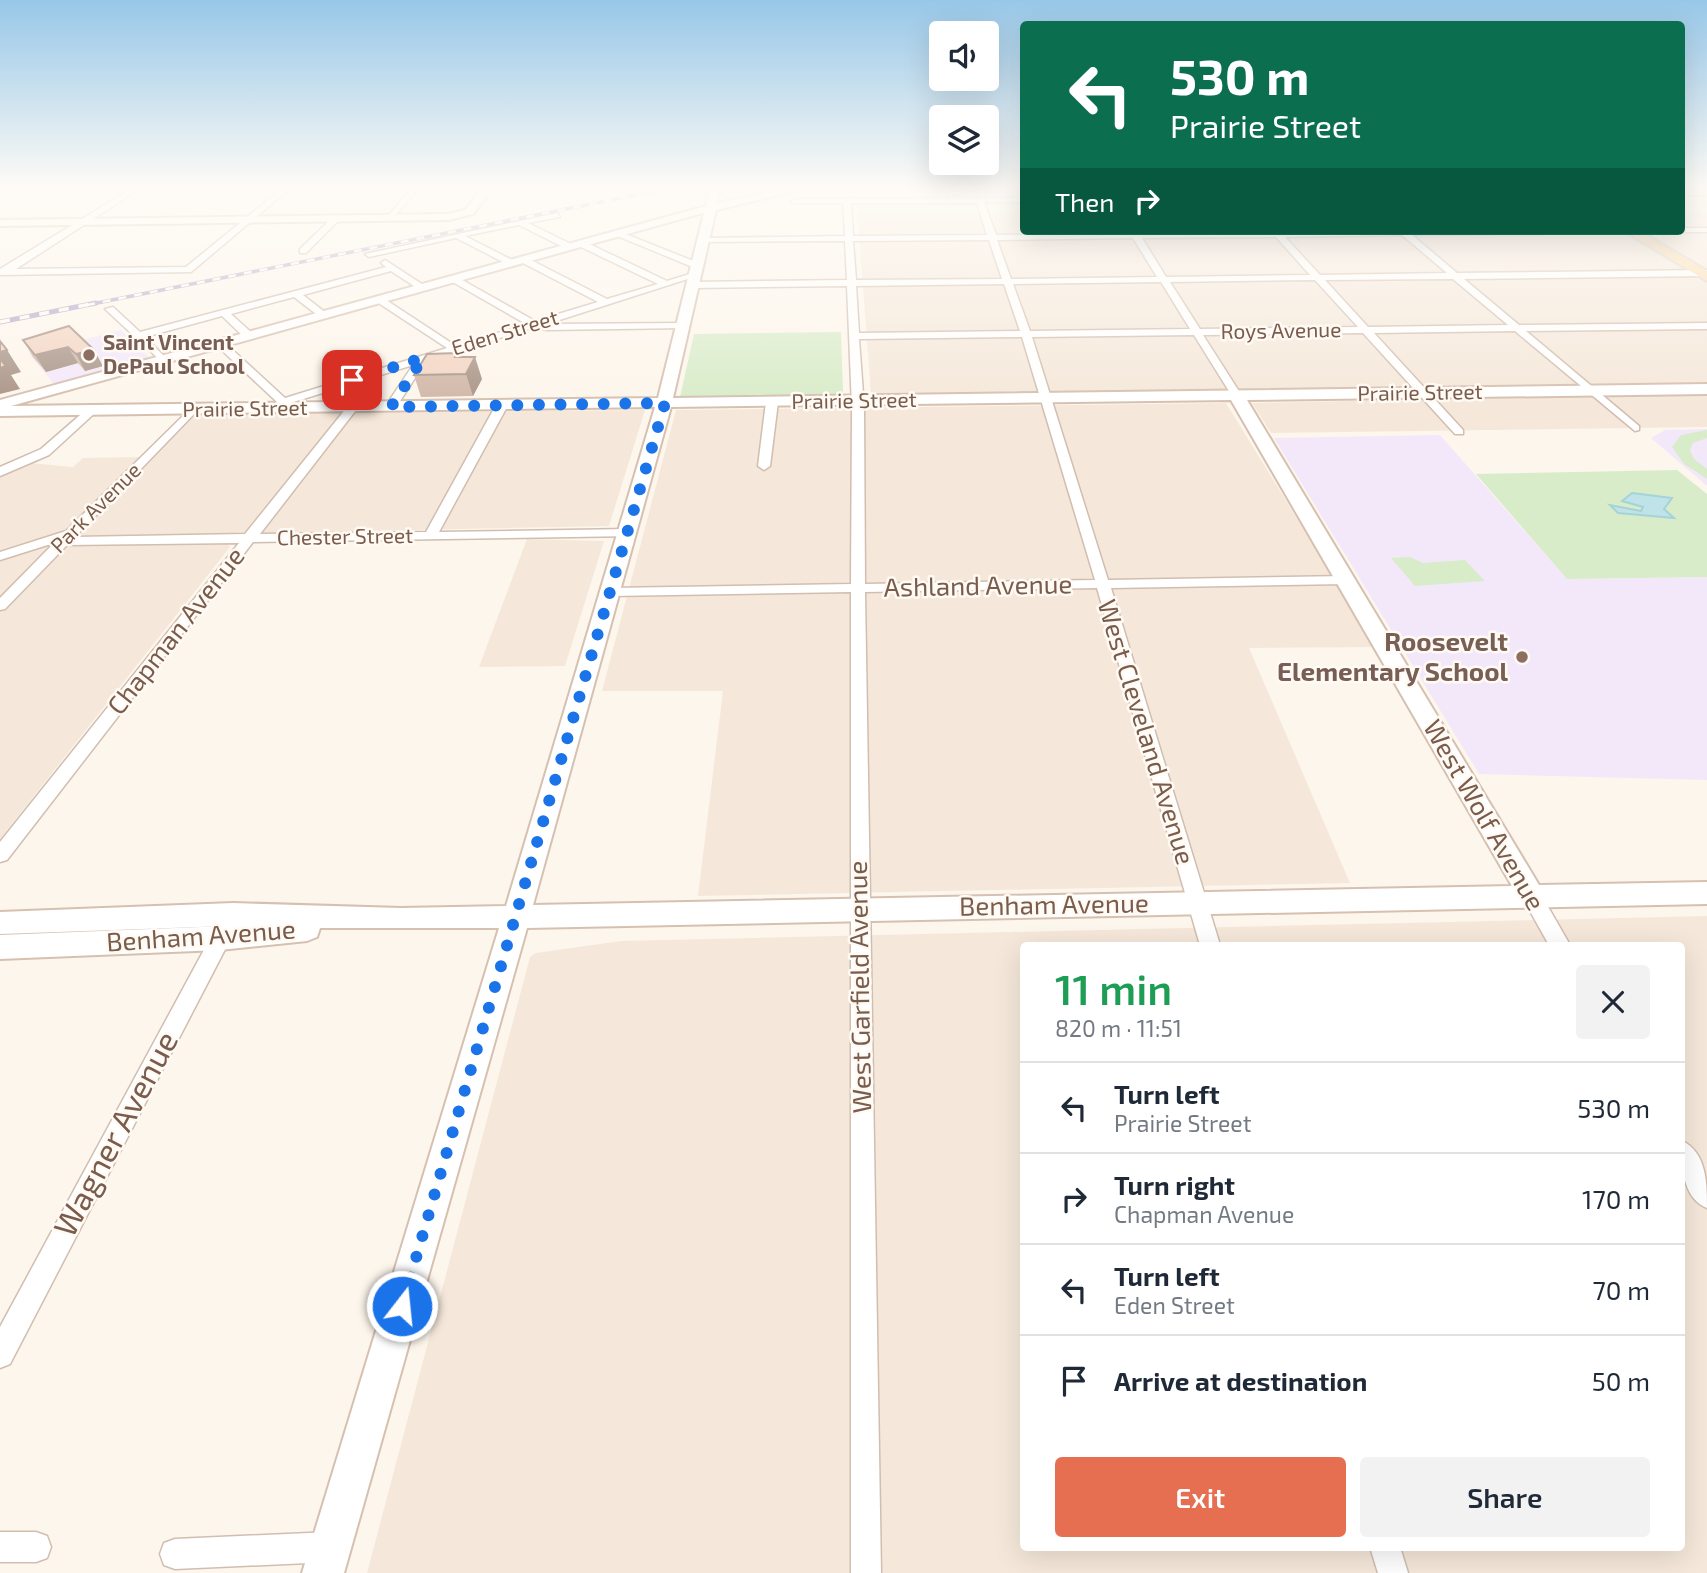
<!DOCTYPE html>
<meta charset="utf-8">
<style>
:root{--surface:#fff;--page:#f2f2f3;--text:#1f2937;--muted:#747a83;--line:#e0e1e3;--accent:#e76f51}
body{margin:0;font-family:"Exo 2",sans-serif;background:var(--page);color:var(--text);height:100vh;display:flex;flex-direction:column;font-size:26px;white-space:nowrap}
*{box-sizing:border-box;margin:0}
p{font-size:23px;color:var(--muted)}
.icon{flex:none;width:38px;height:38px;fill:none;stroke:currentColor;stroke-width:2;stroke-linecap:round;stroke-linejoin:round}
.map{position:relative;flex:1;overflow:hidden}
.details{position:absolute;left:1020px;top:942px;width:665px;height:609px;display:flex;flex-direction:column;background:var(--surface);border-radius:7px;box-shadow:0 7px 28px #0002}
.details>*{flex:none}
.hud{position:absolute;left:1020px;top:21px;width:665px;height:214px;border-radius:7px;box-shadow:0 7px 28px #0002;background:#0b6e4f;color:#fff;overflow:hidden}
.tools{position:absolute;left:929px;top:21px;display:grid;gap:14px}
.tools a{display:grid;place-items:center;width:70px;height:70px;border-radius:7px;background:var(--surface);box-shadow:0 7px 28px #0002;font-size:35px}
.pin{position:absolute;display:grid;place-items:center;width:60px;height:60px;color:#fff;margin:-30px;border-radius:14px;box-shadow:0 4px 10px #0006}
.me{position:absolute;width:77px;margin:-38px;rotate:16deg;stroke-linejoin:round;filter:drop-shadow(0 0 5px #0008)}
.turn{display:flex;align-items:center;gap:24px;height:147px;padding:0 35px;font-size:32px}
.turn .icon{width:91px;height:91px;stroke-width:2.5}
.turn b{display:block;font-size:49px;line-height:60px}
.then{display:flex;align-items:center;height:66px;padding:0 35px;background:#0003;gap:14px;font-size:26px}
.round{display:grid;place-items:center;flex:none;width:74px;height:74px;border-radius:7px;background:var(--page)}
.overview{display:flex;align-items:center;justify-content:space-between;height:119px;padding:0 35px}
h1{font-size:42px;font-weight:600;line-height:52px;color:#1e9e55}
.button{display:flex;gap:14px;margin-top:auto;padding:14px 35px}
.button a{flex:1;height:80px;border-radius:7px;background:var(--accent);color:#fff;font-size:28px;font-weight:600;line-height:80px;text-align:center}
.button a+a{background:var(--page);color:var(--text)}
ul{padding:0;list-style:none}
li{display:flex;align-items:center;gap:21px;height:91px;padding:0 35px;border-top:2px solid var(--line)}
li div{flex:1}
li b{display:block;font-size:26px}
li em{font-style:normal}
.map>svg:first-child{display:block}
.residential{fill:#f5e8da;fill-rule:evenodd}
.education{fill:#f3e8fa}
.green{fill:#d8ecc9}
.water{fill:#bfe3e8;stroke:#a5d3da;stroke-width:2}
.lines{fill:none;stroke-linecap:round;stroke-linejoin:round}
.street-casing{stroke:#d1beb0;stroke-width:3}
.secondary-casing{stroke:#d6c0b0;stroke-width:4}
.primary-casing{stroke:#dad1cd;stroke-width:4}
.street{fill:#fff;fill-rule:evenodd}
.secondary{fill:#fff;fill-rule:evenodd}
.primary{fill:#fbd9a5;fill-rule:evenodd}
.rail-far1-casing{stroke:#b9a8c9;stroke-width:3.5}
.rail-casing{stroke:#b9a8c9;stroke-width:5}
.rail-far1{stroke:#fffaf3;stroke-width:2.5;stroke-dasharray:8;stroke-linecap:butt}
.rail{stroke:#fffaf3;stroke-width:3.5;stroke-dasharray:10;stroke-linecap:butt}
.wall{fill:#d1b7a8}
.shaded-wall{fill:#aa9588}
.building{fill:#f3d5c3;stroke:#aa9588;stroke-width:2}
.route{stroke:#1a73e8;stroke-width:12;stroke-dasharray:0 21.6}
.education-dot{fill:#8d6e63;stroke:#fffaf3;stroke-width:2.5}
.labels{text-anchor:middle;stroke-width:5;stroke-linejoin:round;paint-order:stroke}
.far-street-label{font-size:21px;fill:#7a5c4d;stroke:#fffaf3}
.far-education-label{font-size:21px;font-weight:bold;fill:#785e54;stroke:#fffaf3;text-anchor:start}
.street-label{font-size:26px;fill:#7a5c4d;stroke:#fffaf3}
.education-label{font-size:26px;font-weight:bold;fill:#785e54;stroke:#fffaf3;text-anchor:end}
.near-street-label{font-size:32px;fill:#7a5c4d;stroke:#fffaf3}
</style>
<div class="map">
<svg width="1707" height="1573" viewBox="0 0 1707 1573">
<rect width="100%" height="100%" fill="#fdf6ec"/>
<path class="residential" d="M 1707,196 L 1707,270 L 1641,231 L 1682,231 L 1682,197 Z
M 1024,203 L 1024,231 L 1621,231 L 1707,282 L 1707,385 L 871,394 L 857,205 Z
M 1707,394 L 1707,427 L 1271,433 L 1252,403 Z
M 1226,403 L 1376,647 L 1249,648 L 1350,883 L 698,896 L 723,691 L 602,691 L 676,410 Z
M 645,410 L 609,526 L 76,537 L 191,414 Z
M 141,457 L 76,526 L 0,552 L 0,475 L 30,463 L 73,467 L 83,458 Z
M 527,539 L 604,541 L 565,666 L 479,667 Z
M 44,544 L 225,542 L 230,547 L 0,839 L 0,560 Z
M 1707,916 L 1707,1573 L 367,1573 L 530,957 L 536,953 L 621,941 ZM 1024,945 L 1682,945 L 1682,1547 L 1024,1547 Z"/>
<path class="education" d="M 121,330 L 149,357 L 54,384 L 29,354 Z
M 1707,429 L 1707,486 L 1651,438 L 1665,430 Z
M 1440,435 L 1567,579 L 1707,577 L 1707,780 L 1479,774 L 1274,438 Z"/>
<path class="green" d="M 841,332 L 843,392 L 839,395 L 680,397 L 694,334 Z
M 1707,430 L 1707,438 L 1693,443 L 1690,450 L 1694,459 L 1707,469 L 1707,479 L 1684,464 L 1672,447 L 1681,435 Z
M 1677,470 L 1707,494 L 1707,577 L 1567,579 L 1476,474 Z
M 1410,557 L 1423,563 L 1465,560 L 1485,581 L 1415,586 L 1391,558 Z"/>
<path class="water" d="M 1632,493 L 1672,498 L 1664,509 L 1674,518 L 1618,513 L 1610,505 L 1641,511 L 1643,507 L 1622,501 Z"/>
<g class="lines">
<g class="street-casing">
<path id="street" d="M 0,186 L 8,186 L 0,190 Z
M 136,186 L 144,186 L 16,269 L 186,267 L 285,186 L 293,186 L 191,272 L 0,275 L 0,269 Z
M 413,186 L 421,186 L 391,220 L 385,220 Z
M 975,186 L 987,186 L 950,196 L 946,194 Z
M 1682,191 L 1707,191 L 1707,195 L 1682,195 Z
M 1024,198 L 1024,202 L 984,202 L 996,235 L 1130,233 L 1129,231 L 1597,231 L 1593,233 L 1412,235 L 1457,273 L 1707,270 L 1707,276 L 1464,279 L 1519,325 L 1707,323 L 1707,329 L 1526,331 L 1639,426 L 1639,430 L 1635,431 L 1515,331 L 1374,333 L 1463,430 L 1463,434 L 1455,434 L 1363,333 L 1203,335 L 1242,396 L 1237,399 L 1232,396 L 1194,335 L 1032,337 L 1108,580 L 1346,576 L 1353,580 L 1346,584 L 1111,588 L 1220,945 L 1200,945 L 1097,588 L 865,592 L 881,1573 L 851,1573 L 851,592 L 611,596 L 604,592 L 611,588 L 851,584 L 852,407 L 847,286 L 694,288 L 689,285 L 694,282 L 847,280 L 845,241 L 704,242 L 701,238 L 845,236 L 843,203 L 791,203 L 794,199 ZM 851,203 L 977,203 L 987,235 L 853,236 ZM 1402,235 L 1447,273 L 1320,275 L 1285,237 ZM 1276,237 L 1310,275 L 1166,277 L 1142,238 ZM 1133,238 L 1157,277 L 1011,279 L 997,240 ZM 989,240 L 1002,279 L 856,280 L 853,241 ZM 1453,279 L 1508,325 L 1368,327 L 1325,280 ZM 1315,280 L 1358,327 L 1200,329 L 1170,282 ZM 1161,282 L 1190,329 L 1030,331 L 1013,284 ZM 1004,284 L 1020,331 L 859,333 L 856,286 ZM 1022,337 L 1095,580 L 865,584 L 864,407 L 859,339 Z
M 557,213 L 560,217 L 528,223 L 573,245 L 573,249 L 567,249 L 519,225 L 465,236 L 514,261 L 511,266 L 456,238 L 369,257 L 365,254 Z
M 333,217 L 340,219 L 306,253 L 300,253 L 300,249 Z
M 1682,228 L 1707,228 L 1707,232 L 1679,232 Z
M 618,231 L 701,264 L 702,266 L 695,268 L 615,235 Z
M 579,242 L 585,242 L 667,281 L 696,272 L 700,275 L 547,324 L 684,323 L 687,324 L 687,328 L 546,330 L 535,327 L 426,361 L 395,409 L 391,410 L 385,407 L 413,365 L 287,404 L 278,412 L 272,409 L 277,402 L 215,344 L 224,342 L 285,398 L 447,348 L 377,302 L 377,298 L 383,298 L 456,346 L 526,324 L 451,281 L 451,277 L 457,277 L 535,321 L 598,302 L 521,262 L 521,258 L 527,258 L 607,299 L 658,284 L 579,246 Z
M 385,260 L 428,288 L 420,290 L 391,271 L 303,295 L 326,313 L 326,317 L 320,317 L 294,297 L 231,314 L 253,334 L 253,338 L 245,338 L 222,316 L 145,337 L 168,360 L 163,363 L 105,309 L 113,307 L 140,332 L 386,267 L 381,263 Z
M 772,399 L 778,402 L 770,466 L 764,470 L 758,466 L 766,402 Z
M 502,402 L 508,405 L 439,532 L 629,529 L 634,530 L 634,536 L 253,542 L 7,860 L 0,862 L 0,842 L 239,543 L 67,545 L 5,609 L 0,610 L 0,598 L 54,543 L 0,560 L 0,552 L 66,531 L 192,407 L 196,408 L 196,412 L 75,537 L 245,534 L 348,406 L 356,406 L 356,410 L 260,534 L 426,532 L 496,405 Z
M 87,409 L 97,411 L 49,455 L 0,476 L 0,467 L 41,449 Z
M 1532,889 L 1539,891 L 1570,945 L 1549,945 L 1522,897 L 1525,891 Z
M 225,922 L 232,924 L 235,930 L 232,936 L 10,1364 L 0,1368 L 0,1327 L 218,924 Z
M 1682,1141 C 1707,1152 1707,1185 1707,1208 C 1682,1198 1681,1164 1682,1141 Z
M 0,1532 L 36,1532 L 47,1536 L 51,1547 L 47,1558 L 36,1562 L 0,1562 Z
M 331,1532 L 342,1536 L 346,1547 L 342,1558 L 331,1562 L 175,1569 L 164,1565 L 160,1554 L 164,1543 L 175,1539 Z
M 1370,1547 L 1400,1547 L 1408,1573 L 1378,1573 Z"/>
</g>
<g class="secondary-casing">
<path id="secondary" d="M 484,186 L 494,186 L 473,214 L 449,220 L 0,226 L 0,220 L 449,214 L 465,210 Z
M 711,186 L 721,186 L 717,203 L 799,186 L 817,186 L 716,210 L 673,398 L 1707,384 L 1707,394 L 1247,400 L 1539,885 L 1707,882 L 1707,904 L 527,928 L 344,1573 L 302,1573 L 499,928 L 320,928 L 317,937 L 307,941 L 220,950 L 0,959 L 0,935 L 227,926 L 0,934 L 0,912 L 233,903 L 401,908 L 506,906 L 655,407 L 0,416 L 0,400 L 706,206 ZM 704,213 L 658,398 L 11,406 L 699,214 ZM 1231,400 L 1512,886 L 533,905 L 671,407 Z"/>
</g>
<g class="primary-casing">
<path id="primary" d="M 1624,231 L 1640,231 L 1707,271 L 1707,281 Z"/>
</g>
<use href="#street" class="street"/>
<use href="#secondary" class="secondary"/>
<use href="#primary" class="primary"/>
<g class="rail-far1-casing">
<path id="rail-far1" d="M 87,305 L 681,186"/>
</g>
<g class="rail-casing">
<path id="rail" d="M 0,322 L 96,303"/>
</g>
<use href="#rail-far1" class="rail-far1"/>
<use href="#rail" class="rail"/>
</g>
<path class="wall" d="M 69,326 L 103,366 L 85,371 L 78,363 L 46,372 L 33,357 L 23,340 Z
M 457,353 L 458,357 L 482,379 L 473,396 L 421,397 L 414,375 Z"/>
<path class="shaded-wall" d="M 68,347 L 78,363 L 46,372 L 35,355 Z
M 7,350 L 21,372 L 11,375 L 20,389 L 0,394 L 0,352 Z
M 94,350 L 103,366 L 85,371 L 76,354 Z
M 475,357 L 482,379 L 473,396 L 466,374 Z"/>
<path class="building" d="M 69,326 L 94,350 L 76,354 L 68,347 L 35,355 L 23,340 Z
M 0,341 L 7,350 L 0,352 Z
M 457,353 L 455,357 L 475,357 L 466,374 L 414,375 L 427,354 Z
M 0,359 L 6,366 L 0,368 Z"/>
<linearGradient id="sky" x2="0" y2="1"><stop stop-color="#97c7e8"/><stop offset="0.46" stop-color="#fefbf6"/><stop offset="1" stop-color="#fefbf6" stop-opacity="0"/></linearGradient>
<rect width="1707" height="406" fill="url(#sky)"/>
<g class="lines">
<path class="route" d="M 352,380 L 423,358 L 391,407 L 665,403 L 402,1306"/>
</g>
<g class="education-dot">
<circle cx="89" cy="355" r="7"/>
<circle cx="1522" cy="657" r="7"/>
</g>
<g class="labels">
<g class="far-street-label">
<text transform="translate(1281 331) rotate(-1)" y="7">Roys Avenue</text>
<text transform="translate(505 333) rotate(-17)" y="7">Eden Street</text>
<text transform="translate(1420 393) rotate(-1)" y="7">Prairie Street</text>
<text transform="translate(854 401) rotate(-1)" y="7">Prairie Street</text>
<text transform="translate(245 409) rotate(-1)" y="7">Prairie Street</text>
<text transform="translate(96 508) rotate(-45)" y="7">Park Avenue</text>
<text transform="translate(345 537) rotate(-1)" y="7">Chester Street</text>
</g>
<g class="far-education-label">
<text x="103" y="350">Saint Vincent<tspan x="103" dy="24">DePaul School</tspan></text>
</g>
<g class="street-label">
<text transform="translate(978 586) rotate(-1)" y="9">Ashland Avenue</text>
<text transform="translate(176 631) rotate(-52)" y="9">Chapman Avenue</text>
<text transform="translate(1146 732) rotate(73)" y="9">West Cleveland Avenue</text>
<text transform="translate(1484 815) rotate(60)" y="9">West Wolf Avenue</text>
<text transform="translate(1054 905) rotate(-1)" y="9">Benham Avenue</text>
<text transform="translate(201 936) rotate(-4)" y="9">Benham Avenue</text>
<text transform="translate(860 987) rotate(-91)" y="9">West Garfield Avenue</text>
</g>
<g class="education-label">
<text x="1508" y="651">Roosevelt<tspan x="1508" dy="30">Elementary School</tspan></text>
</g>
<g class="near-street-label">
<text transform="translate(116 1134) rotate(-62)" y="11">Wagner Avenue</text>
</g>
</g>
</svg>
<div class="tools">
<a><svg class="icon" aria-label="sound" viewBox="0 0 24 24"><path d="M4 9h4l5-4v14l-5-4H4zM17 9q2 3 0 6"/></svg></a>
<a><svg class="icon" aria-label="layers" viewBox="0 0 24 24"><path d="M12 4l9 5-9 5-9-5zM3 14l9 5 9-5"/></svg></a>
</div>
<div class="pin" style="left:352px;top:380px;background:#d93025"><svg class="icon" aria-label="arrive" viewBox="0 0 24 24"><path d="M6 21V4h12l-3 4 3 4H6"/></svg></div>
<svg class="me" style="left:402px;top:1306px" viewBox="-20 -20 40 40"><circle r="17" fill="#1a73e8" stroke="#fff" stroke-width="3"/><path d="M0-11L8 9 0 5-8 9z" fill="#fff"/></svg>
<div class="hud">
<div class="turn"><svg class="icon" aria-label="left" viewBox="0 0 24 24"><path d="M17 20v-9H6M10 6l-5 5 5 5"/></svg><div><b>530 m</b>Prairie Street</div></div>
<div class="then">Then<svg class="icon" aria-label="right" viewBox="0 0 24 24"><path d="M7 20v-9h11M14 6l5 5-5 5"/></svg></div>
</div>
<section class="details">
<div class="overview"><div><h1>11 min</h1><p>820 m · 11:51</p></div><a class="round"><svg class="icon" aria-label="close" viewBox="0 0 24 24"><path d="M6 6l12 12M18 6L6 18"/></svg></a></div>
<ul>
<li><svg class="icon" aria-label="left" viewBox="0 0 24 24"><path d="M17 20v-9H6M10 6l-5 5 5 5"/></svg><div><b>Turn left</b><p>Prairie Street</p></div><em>530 m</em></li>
<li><svg class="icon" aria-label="right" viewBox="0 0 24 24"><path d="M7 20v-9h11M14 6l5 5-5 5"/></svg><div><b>Turn right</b><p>Chapman Avenue</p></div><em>170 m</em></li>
<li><svg class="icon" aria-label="left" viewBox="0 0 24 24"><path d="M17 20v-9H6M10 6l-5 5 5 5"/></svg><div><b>Turn left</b><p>Eden Street</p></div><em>70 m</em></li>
<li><svg class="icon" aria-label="arrive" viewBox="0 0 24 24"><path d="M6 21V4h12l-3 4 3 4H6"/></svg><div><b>Arrive at destination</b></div><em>50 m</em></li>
</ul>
<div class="button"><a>Exit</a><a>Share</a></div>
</section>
</div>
